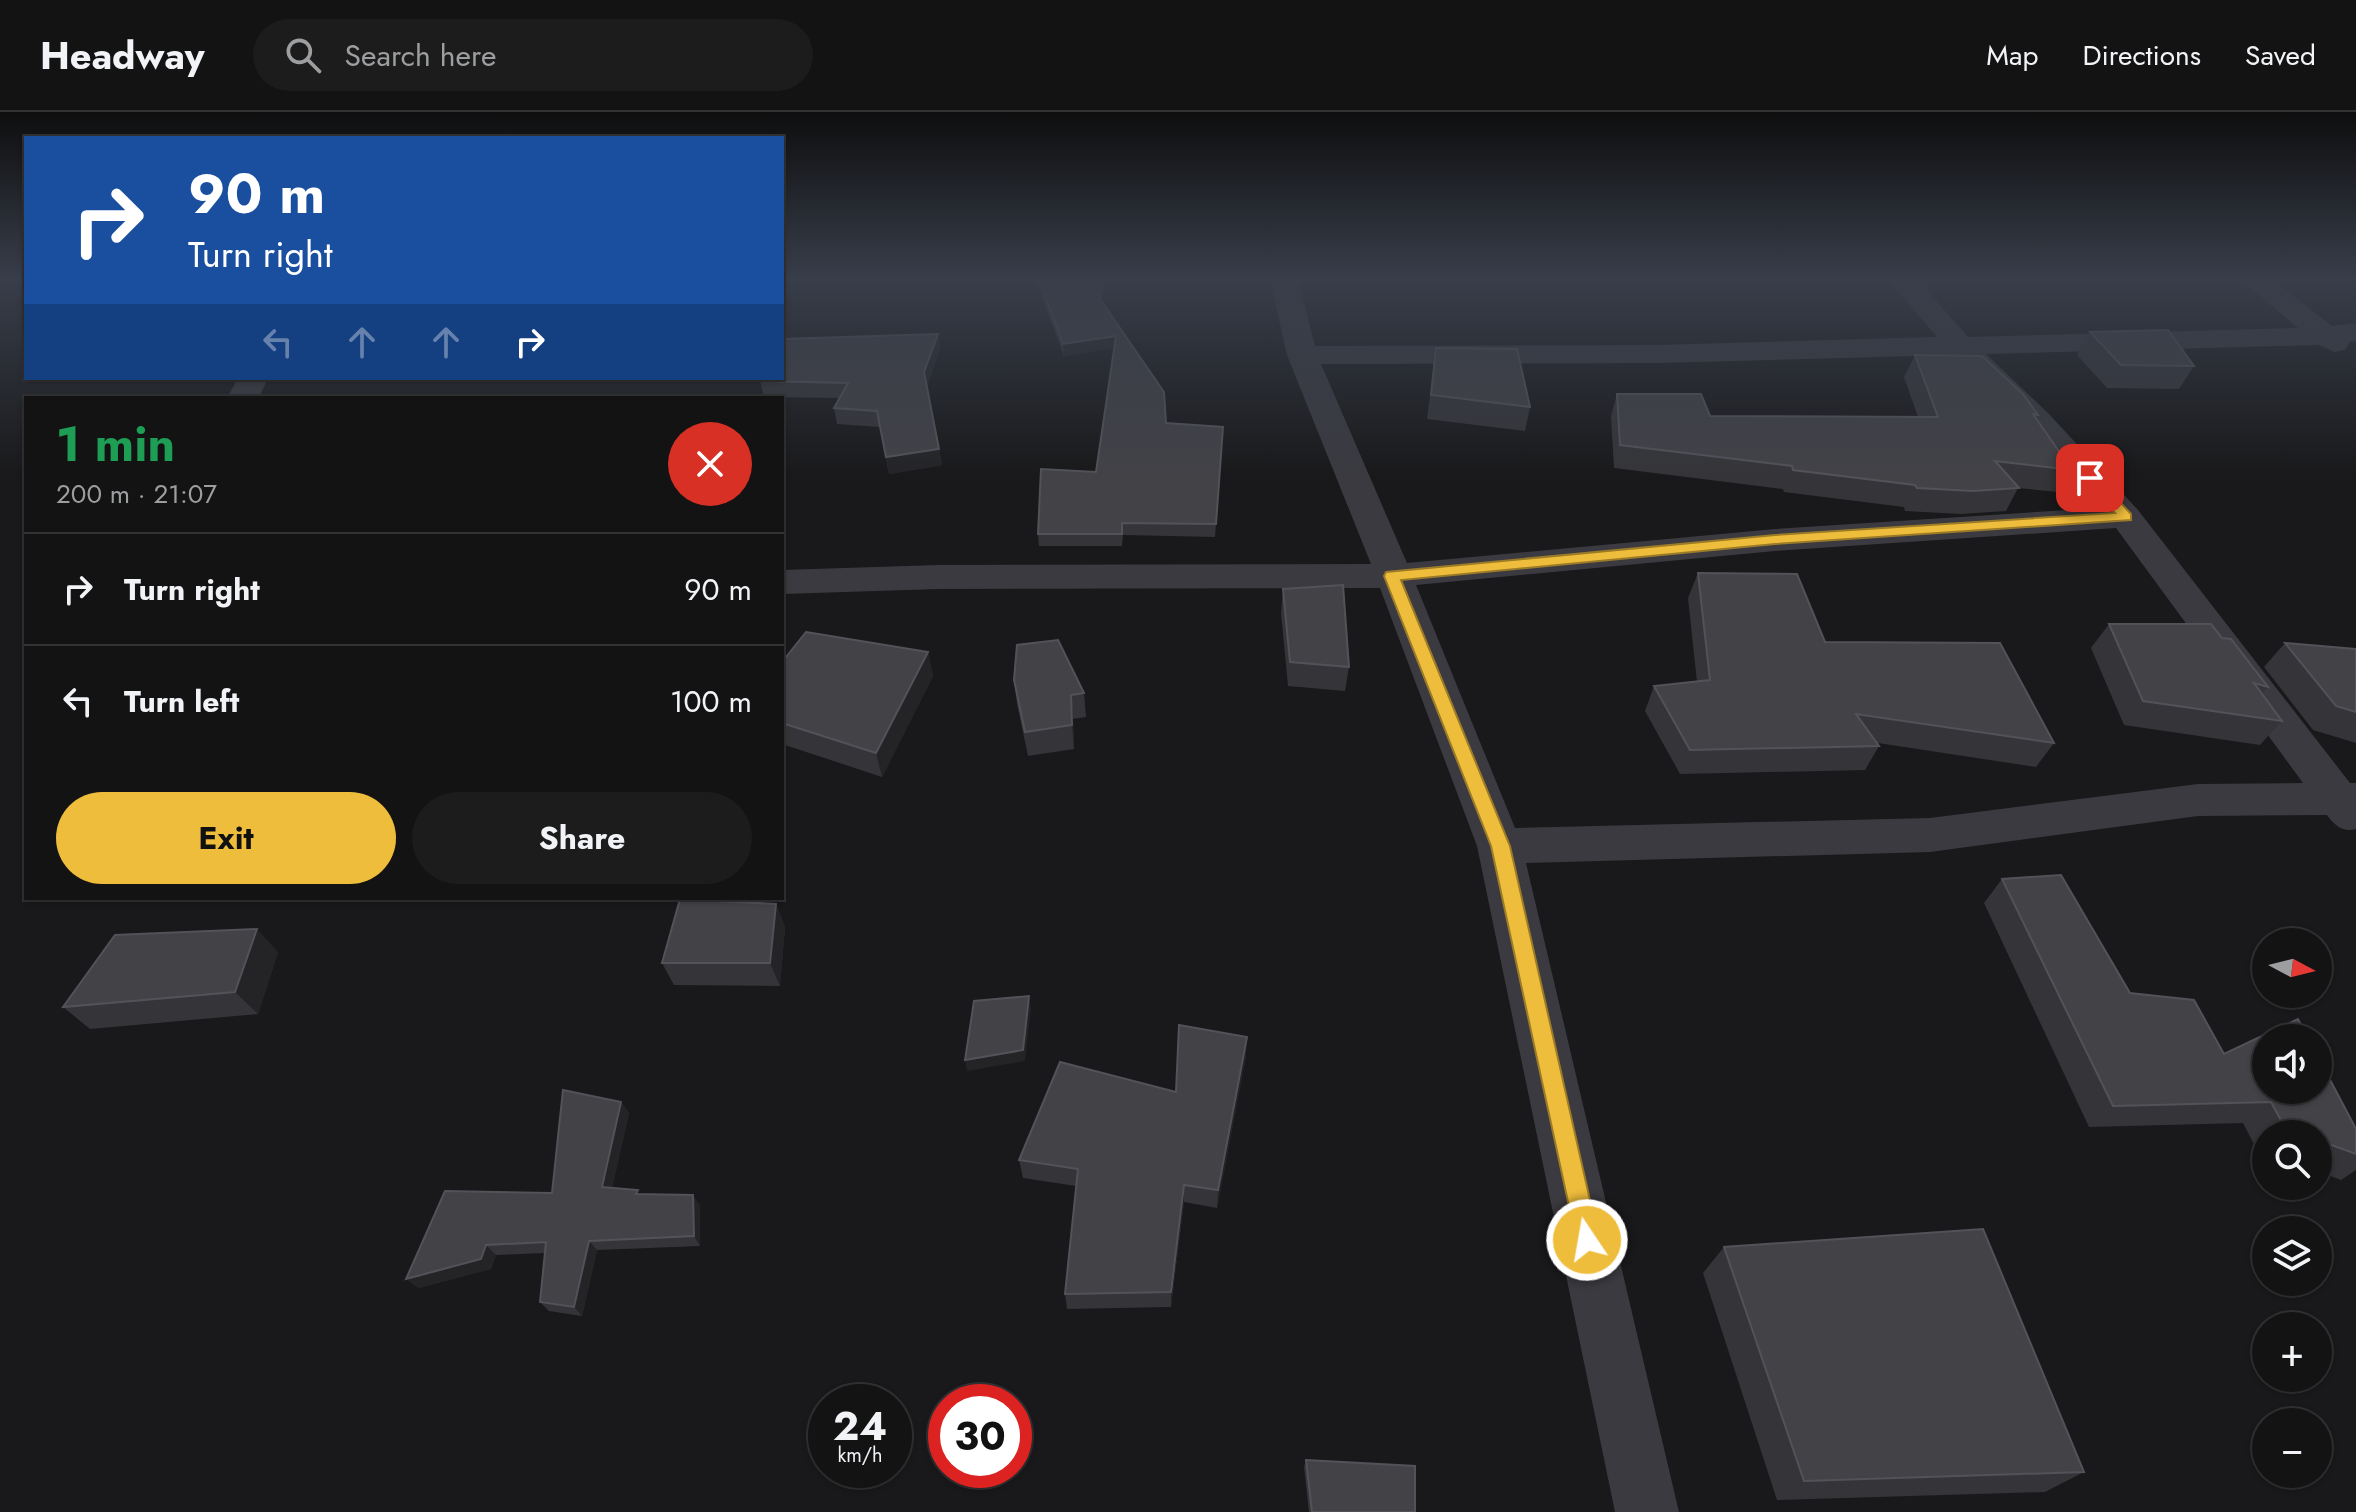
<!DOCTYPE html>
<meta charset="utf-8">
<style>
:root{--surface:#131314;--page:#1c1c1d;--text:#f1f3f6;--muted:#9d9ea0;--line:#323234;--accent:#efbd3c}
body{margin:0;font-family:Jost,sans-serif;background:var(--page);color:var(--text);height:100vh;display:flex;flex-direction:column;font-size:30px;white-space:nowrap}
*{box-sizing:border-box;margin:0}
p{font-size:26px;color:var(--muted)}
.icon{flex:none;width:44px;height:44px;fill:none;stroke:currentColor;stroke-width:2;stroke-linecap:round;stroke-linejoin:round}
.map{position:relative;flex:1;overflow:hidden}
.details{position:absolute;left:24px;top:284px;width:760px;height:504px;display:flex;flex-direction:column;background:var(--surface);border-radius:0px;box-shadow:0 2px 6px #0004,0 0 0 2px var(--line)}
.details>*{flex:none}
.hud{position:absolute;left:24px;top:24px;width:760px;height:244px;border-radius:0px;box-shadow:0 2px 6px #0004,0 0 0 2px var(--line);background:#1a4fa0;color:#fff;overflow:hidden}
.needle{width:52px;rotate:97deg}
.buttons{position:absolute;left:2252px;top:816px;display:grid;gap:16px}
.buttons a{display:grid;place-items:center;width:80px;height:80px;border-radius:50%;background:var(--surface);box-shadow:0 2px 6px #0004,0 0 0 2px var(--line);font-size:40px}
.speed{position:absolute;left:808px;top:1272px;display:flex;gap:16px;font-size:40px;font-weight:700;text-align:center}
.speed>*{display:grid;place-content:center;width:104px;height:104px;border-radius:50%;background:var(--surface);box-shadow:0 2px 6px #0004,0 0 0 2px var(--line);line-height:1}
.speed small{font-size:20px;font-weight:400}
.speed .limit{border:12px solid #d22;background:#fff;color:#111}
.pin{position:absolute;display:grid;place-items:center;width:68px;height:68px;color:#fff;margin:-34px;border-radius:16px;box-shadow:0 4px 12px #0006}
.me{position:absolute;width:88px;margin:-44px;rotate:348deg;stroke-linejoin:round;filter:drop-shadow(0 0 6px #0008)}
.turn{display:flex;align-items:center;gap:28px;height:168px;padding:0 32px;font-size:36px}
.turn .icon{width:104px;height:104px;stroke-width:2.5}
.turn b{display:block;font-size:56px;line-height:68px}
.lanes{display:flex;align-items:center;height:76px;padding:0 32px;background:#0003;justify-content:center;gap:40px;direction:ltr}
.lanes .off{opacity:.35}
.round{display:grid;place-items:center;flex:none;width:84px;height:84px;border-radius:42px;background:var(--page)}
.headline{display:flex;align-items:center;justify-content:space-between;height:136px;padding:0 32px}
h1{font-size:48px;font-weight:700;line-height:60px;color:#1e9e55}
.primary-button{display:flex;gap:16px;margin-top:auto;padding:16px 32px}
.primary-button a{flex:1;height:92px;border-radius:48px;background:var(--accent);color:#111;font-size:32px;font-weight:700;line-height:92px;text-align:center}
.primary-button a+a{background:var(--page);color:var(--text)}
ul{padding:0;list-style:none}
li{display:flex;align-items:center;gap:24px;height:112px;padding:0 32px;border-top:2px solid var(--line)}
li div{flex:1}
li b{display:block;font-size:30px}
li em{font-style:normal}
header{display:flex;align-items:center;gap:48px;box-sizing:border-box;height:112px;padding:0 40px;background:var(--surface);border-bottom:2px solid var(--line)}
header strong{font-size:38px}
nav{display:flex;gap:44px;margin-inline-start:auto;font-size:28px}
.search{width:560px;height:72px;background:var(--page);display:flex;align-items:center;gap:20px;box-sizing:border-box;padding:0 28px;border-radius:44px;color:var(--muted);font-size:30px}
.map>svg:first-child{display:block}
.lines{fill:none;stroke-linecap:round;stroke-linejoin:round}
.minor{fill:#3a3a40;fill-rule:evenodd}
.wall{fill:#353539}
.shaded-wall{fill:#242427}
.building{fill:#424247;stroke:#525359;stroke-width:2}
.route{fill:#efbd3c;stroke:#9b7b27;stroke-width:2}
</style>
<header>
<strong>Headway</strong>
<div class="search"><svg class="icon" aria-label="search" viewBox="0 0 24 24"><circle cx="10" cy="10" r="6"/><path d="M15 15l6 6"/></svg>Search here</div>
<nav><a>Map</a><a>Directions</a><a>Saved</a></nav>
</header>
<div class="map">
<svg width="2356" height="1400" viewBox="0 0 2356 1400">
<rect width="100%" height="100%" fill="#19191b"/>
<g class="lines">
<path class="minor" d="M 1270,168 L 1298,168 L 1315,234 L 1658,233 L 1937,225 L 1889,168 L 1918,168 L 1968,225 L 2298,216 L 2241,168 L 2273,168 L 2332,214 L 2356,211 L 2356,229 L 2349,230 L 2346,237 L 2335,240 L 2319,233 L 1986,242 L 2048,301 L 2138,398 L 2350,671 L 2356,671 L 2356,717 C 2343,721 2334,713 2327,703 L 2198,704 L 1930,740 L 1526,751 L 1679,1400 L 1615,1400 L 1477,734 L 1380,476 L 938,477 L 782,482 L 782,458 L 938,453 L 1371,452 L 1287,243 ZM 1952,243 L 2026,315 L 2099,396 L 1775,417 L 1407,451 L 1321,252 L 1658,251 ZM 2116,416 L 2303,671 L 2198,672 L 1930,706 L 1515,716 L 1416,473 L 1775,439 Z
M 238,266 L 268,266 L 259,286 L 227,286 Z"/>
</g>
<path class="wall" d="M 1035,168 L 1105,168 L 1102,189 L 1166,311 L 1223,315 L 1215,425 L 1123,423 L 1122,434 L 1039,434 L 1038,422 L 1096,360 L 1114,236 L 1064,244 Z
M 2090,220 L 2194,254 L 2179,277 L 2107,276 L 2077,243 Z
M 938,222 L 940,237 L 927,274 L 942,353 L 889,362 L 880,315 L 837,312 L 834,296 L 839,286 L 764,285 L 760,269 Z
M 1436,236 L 1530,295 L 1525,319 L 1427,307 Z
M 1915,243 L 2038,303 L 2036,306 L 2072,358 L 2058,380 L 2018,376 L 2006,399 L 1961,402 L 1905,399 L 1904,395 L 1784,380 L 1783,377 L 1614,356 L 1611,304 L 1617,282 L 1710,304 L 1918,305 L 1904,265 Z
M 1698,461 L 1825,530 L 2054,631 L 2036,655 L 1878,631 L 1879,634 L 1865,658 L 1680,662 L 1645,599 L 1654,574 L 1697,570 L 1688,486 Z
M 1283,477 L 1349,555 L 1345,579 L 1288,574 L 1281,501 Z
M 2109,512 L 2268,575 L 2262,582 L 2282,609 L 2260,633 L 2124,613 L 2091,536 Z
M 2285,531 L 2356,537 L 2356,631 L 2313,618 L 2264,555 Z
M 928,540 L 933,564 L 882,665 L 782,632 L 782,550 Z
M 1014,568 L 1084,581 L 1086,605 L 1073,607 L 1074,637 L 1028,644 L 1017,592 Z
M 2002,767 L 2130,881 L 2224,942 L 2356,1017 L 2356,1058 L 2341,1068 L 2318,1059 L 2318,1022 L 2266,1022 L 2266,1040 L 2256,1036 L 2243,1011 L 2089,1015 L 1984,791 Z
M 776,792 L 785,815 L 780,874 L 674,873 L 662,851 Z
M 278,840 L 258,902 L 90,917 L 63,895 Z
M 1246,944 L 1217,1096 L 1184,1090 L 1171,1195 L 1067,1197 L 1065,1182 L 1076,1074 L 1023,1066 L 1019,1048 L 1176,980 Z
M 621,990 L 629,1001 L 612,1076 L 700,1093 L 700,1134 L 597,1138 L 582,1204 L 549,1199 L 540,1190 L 545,1141 L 496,1143 L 491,1157 L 418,1176 L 552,1081 Z
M 1724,1135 L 2084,1360 L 2045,1380 L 1777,1388 L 1703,1161 Z
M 1306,1348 L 1415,1400 L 1309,1400 L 1304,1355 Z"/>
<path class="shaded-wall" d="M 1103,168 L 1105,168 L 1101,199 L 1100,187 Z
M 938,222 L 940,237 L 926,275 L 924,260 Z
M 1116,224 L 1117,236 L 1064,244 L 1063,232 Z
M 939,337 L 942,353 L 889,362 L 886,345 Z
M 928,540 L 933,564 L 882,665 L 876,641 Z
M 1071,583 L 1073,607 L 1074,637 L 1072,613 Z
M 776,792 L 785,815 L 780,874 L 770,851 Z
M 257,817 L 278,840 L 258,902 L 235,880 Z
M 1029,884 L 1031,896 L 1025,949 L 967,959 L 965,948 Z
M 1247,925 L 1246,944 L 1217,1096 L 1218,1078 Z
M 621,990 L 629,1001 L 610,1085 L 602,1075 Z
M 1184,1073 L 1184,1090 L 1171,1195 L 1171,1180 Z
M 693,1083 L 700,1093 L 700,1134 L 694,1124 Z
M 589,1129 L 597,1138 L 582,1204 L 574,1195 Z
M 486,1133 L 496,1143 L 491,1157 L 418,1176 L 406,1167 Z"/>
<path class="building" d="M 1039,168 L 1103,168 L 1100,187 L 1164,280 L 1166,311 L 1223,315 L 1216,412 L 1122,411 L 1122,422 L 1038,422 L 1041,357 L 1096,360 L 1116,224 L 1063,232 Z
M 2168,218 L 2194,254 L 2121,253 L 2090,220 Z
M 938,222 L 924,260 L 939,337 L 886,345 L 877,299 L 834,296 L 848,271 L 760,269 L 760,266 L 782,266 L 782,227 Z
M 1436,236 L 1517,237 L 1530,295 L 1431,283 Z
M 1915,243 L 1982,244 L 2023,282 L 2038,303 L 2033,302 L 2072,358 L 1995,349 L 2019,376 L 1973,379 L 1917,376 L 1915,373 L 1793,358 L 1792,354 L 1620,333 L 1617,282 L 1701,282 L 1710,304 L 1938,305 Z
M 1698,461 L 1797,462 L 1825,530 L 2000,531 L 2054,631 L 1856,602 L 1879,634 L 1690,638 L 1654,574 L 1710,568 Z
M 1343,473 L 1349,555 L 1290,550 L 1283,477 Z
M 2109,512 L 2211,512 L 2222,526 L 2231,527 L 2268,575 L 2254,571 L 2282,609 L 2143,589 Z
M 806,520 L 928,540 L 876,641 L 782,611 L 782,550 Z
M 1058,528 L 1084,581 L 1071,583 L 1072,613 L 1025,620 L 1014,568 L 1017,533 Z
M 2285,531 L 2356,537 L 2356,600 L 2336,594 Z
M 2061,763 L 2130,881 L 2194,888 L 2224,942 L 2298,907 L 2308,926 L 2266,926 L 2266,978 L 2318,978 L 2318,945 L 2356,1017 L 2356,1042 L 2318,1028 L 2318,1022 L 2303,1022 L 2285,1016 L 2271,990 L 2113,994 L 2002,767 Z
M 680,787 L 776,792 L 770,851 L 662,851 Z
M 257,817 L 235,880 L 63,895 L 115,823 Z
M 1029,884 L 1023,938 L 965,948 L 974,889 Z
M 1179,913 L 1247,925 L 1218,1078 L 1184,1073 L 1171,1180 L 1065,1182 L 1078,1057 L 1019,1048 L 1060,950 L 1176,980 Z
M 563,978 L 621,990 L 602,1075 L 638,1078 L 636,1082 L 693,1083 L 694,1124 L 589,1129 L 574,1195 L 540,1190 L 546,1130 L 486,1133 L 481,1147 L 406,1167 L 445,1079 L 552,1081 Z
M 1983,1117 L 2084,1360 L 1804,1369 L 1724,1135 Z
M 1306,1348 L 1415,1354 L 1415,1400 L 1312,1400 Z"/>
<linearGradient id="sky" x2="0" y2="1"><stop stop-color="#0e0e0f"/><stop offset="0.46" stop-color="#383e4a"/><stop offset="1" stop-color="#383e4a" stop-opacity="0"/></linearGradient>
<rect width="2356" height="364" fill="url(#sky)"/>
<path class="route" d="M 2090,362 L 2095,363 L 2131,402 L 2131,408 L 1775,432 L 1401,468 L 1510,734 L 1599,1128 L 1595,1136 L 1587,1139 L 1578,1136 L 1491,734 L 1384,464 L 1386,460 L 1775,423 L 2115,401 L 2083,366 Z"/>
</svg>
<div class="buttons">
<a><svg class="needle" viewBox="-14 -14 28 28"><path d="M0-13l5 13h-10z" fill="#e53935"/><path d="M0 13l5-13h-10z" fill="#9d9ea0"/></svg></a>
<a><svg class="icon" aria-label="sound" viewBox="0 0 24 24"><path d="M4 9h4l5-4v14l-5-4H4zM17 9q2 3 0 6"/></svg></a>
<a><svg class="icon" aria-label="search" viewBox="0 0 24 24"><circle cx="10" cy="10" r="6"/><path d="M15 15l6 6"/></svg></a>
<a><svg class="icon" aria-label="layers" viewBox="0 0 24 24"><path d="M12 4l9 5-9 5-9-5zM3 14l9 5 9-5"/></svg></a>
<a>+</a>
<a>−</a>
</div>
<div class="speed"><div>24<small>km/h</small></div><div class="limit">30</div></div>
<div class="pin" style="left:2090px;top:366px;background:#d93025"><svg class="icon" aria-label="arrive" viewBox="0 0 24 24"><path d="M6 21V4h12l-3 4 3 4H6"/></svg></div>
<svg class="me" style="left:1587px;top:1128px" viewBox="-20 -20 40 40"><circle r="17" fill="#efbd3c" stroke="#fff" stroke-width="3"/><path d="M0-11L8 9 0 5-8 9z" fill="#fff"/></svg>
<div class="hud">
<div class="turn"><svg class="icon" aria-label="right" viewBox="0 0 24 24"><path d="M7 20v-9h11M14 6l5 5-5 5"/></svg><div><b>90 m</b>Turn right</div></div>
<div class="lanes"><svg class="icon off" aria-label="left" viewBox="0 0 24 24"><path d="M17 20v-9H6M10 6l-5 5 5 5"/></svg><svg class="icon off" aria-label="ahead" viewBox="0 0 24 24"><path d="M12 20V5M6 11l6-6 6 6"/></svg><svg class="icon off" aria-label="ahead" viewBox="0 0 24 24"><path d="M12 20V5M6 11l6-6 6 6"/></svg><svg class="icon" aria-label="right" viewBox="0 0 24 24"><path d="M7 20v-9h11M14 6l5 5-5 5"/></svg></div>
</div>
<section class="details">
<div class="headline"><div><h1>1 min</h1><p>200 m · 21:07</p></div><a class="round" style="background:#d93025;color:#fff"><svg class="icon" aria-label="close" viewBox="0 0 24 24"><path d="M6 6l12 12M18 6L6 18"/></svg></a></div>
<ul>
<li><svg class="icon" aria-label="right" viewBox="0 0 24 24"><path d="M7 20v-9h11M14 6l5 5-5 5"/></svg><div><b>Turn right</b></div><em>90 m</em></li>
<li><svg class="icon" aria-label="left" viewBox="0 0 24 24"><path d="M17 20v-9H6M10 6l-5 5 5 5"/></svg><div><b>Turn left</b></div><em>100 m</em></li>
</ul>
<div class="primary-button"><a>Exit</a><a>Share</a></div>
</section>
</div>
